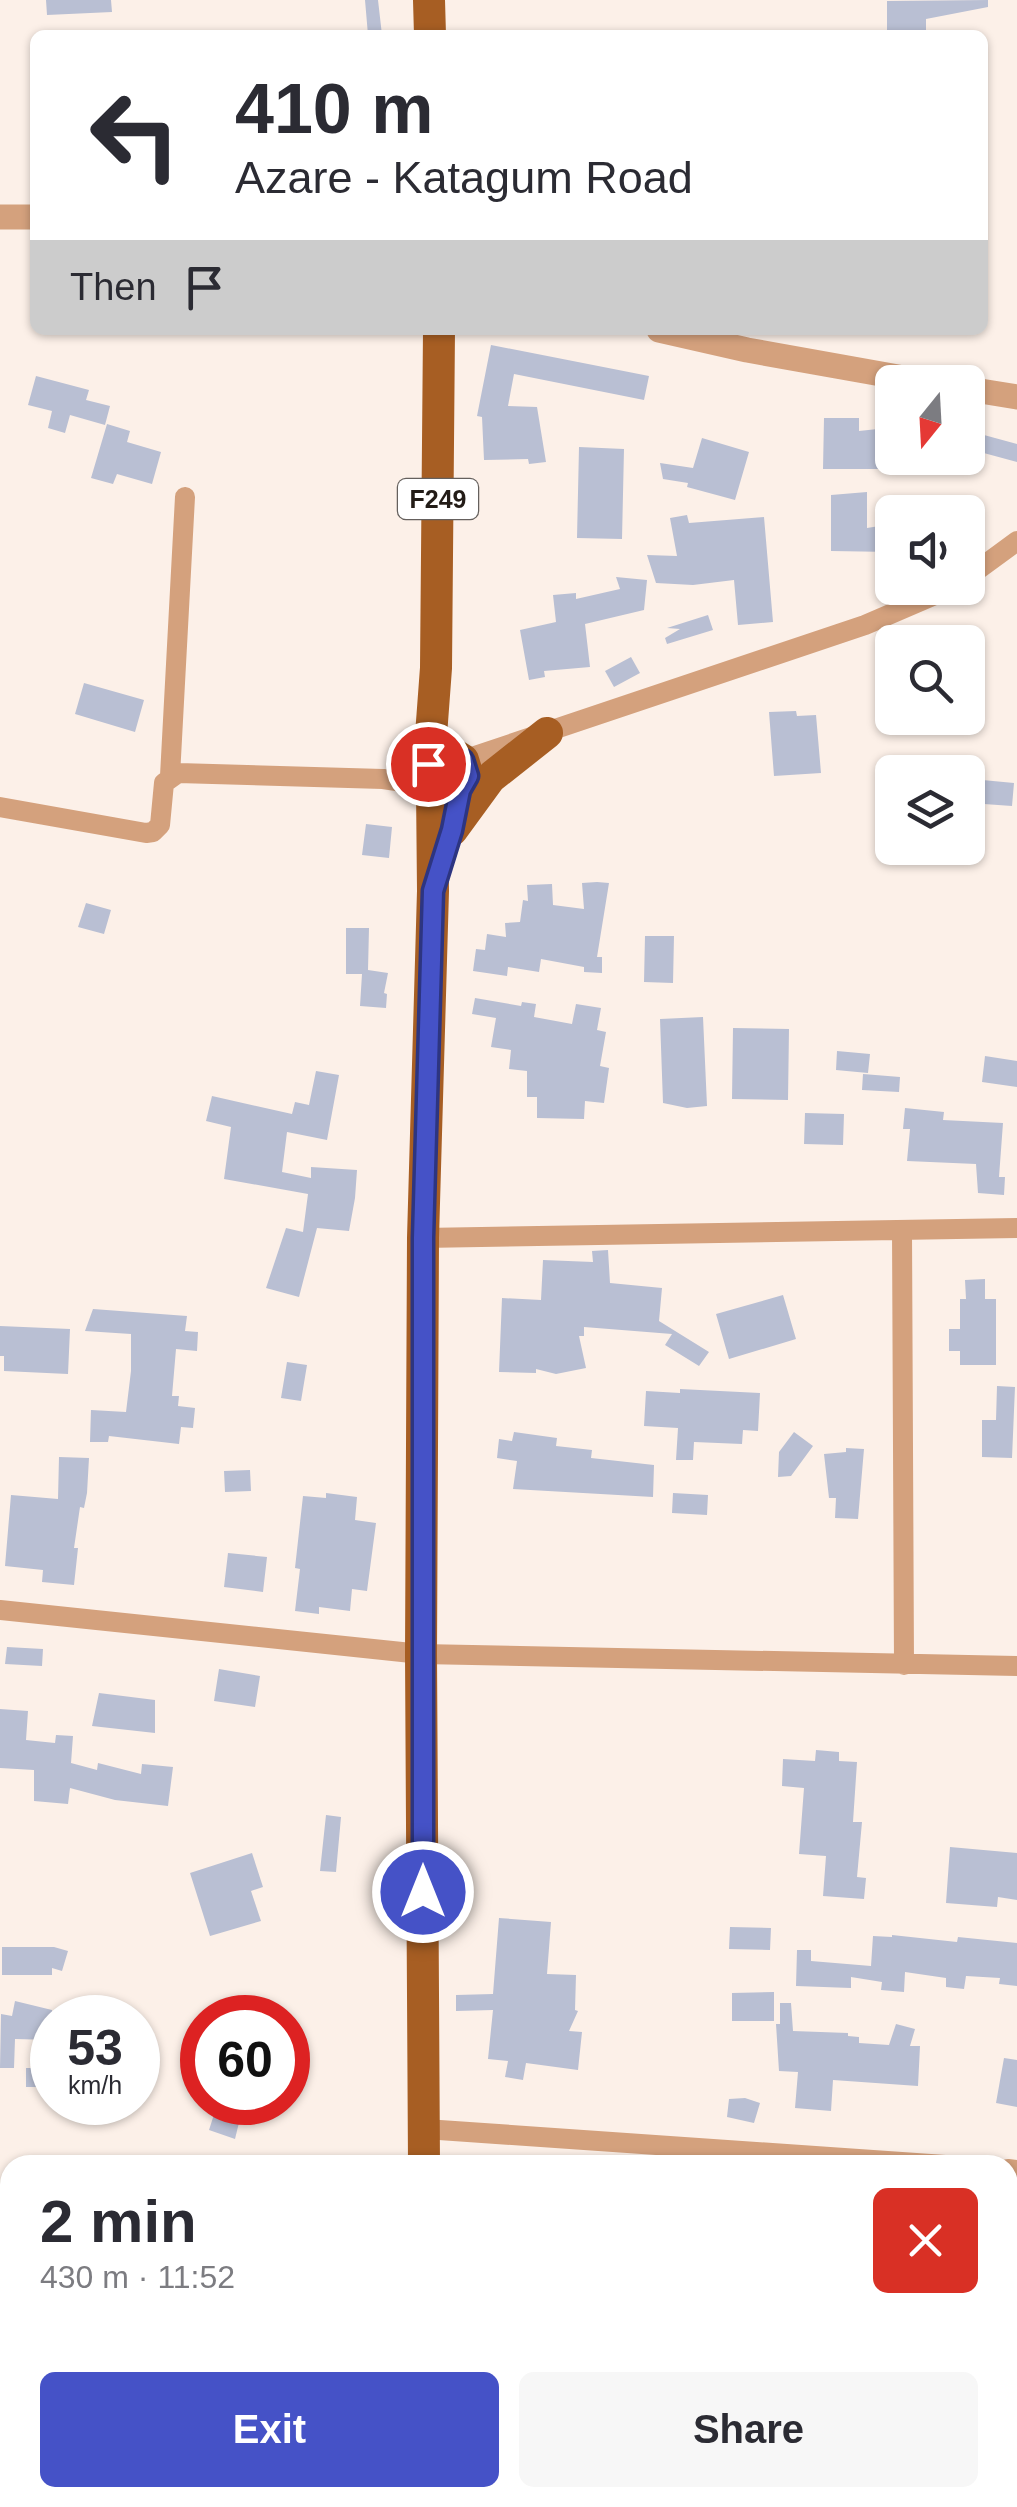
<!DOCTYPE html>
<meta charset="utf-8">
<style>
:root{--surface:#fff;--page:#f7f7f7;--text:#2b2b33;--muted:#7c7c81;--accent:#4552c7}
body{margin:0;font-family:Helvetica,sans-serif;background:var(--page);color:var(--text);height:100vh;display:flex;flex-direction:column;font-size:38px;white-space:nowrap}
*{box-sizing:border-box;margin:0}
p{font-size:32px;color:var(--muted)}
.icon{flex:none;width:55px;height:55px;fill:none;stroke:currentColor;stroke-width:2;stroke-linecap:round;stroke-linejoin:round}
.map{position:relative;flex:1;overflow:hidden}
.details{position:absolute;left:0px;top:2155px;width:1018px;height:352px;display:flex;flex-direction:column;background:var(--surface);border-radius:30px 30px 0 0;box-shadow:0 2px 8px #0004}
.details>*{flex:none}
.banner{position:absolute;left:30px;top:30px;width:958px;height:305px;border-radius:15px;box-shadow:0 2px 8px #0004;background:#fff;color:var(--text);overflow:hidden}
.needle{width:65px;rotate:198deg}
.tools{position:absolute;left:875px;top:365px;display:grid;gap:20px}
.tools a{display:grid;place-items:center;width:110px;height:110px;border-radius:15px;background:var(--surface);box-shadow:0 2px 8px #0004;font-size:50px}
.speed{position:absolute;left:30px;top:1995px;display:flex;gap:20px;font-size:50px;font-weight:700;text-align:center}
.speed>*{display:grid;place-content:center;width:130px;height:130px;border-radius:50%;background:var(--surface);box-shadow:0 2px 8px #0004;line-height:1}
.speed small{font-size:25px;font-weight:400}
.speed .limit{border:15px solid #d22;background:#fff;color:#111}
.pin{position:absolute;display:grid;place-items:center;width:85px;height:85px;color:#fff;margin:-42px;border:5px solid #fff;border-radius:50%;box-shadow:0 2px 10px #0007}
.me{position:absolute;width:110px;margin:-55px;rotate:0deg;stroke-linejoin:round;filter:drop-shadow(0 0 8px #0008)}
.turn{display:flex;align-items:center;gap:35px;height:210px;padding:0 40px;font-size:45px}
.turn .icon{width:130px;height:130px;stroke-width:2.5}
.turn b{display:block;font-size:70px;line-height:85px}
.then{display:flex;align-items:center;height:95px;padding:0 40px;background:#0003;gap:20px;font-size:38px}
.round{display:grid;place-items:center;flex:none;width:105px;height:105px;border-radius:15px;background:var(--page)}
.headline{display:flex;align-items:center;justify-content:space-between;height:170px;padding:0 40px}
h1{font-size:60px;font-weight:700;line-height:75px}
.button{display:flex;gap:20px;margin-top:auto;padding:20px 40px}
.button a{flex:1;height:115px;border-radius:15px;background:var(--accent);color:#fff;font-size:40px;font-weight:700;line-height:115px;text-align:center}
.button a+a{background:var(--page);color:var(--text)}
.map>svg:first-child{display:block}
.building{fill:#b9bfd3}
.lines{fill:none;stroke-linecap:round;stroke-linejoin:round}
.path{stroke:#908780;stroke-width:4;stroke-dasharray:10 5;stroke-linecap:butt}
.minor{stroke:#d4a17d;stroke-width:20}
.tertiary{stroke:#d4a17d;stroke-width:25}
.primary{stroke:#a75e23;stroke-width:32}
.route-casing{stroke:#2d3581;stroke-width:25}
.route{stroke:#4552c7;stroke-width:18}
.labels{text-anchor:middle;stroke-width:8;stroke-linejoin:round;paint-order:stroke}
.shield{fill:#fff;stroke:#65605d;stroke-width:2.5}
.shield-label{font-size:25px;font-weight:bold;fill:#231c17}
</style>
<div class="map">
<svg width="1017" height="2507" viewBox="0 0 1017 2507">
<rect width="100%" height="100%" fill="#fcf0e8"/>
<path class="building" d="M 46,0 L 111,0 L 112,12 L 47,15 Z
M 365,0 L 378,0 L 382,35 L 368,35 Z
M 988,0 L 988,7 L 926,19 L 926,35 L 887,35 L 887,1 Z
M 491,345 L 649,376 L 644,400 L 514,374 L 508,406 L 537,407 L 546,462 L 529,464 L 528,459 L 484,460 L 482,417 L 477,416 Z
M 36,376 L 89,390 L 86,400 L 110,406 L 105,425 L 70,415 L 65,433 L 48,428 L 52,411 L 28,405 Z
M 824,418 L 859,418 L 859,431 L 887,428 L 890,469 L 823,469 Z
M 107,424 L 130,431 L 127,442 L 161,452 L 152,484 L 117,474 L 113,484 L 91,478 Z
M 973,432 L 1017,444 L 1017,462 L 969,449 Z
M 702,438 L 749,452 L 735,500 L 687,487 L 688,483 L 663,479 L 660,463 L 693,468 Z
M 579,447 L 624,449 L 622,539 L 577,538 Z
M 867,492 L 867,528 L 892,524 L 892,552 L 831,551 L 831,495 Z
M 687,515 L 689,523 L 764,517 L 773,622 L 738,625 L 734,580 L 693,585 L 656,583 L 647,555 L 677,556 L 670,518 Z
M 616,577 L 647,580 L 644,610 L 585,624 L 590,667 L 544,671 L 545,677 L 529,680 L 520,630 L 556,622 L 553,595 L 576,593 L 576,599 L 620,589 Z
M 708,615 L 713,630 L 667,644 L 665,638 L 680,629 L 667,628 Z
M 631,657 L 640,673 L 614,687 L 605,671 Z
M 84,683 L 144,700 L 135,732 L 75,714 Z
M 796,711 L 797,716 L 816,715 L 821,773 L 774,776 L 769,712 Z
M 972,779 L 1014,783 L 1012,806 L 970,803 Z
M 366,824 L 392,827 L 389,858 L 362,855 Z
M 597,882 L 609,883 L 597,957 L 602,957 L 602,973 L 584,972 L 584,967 L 541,959 L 539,972 L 508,967 L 507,976 L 473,971 L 476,949 L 485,950 L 487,934 L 506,937 L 505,923 L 520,922 L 523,900 L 528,901 L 527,885 L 552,884 L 553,905 L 584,909 L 582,883 Z
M 86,903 L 111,910 L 104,934 L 78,927 Z
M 346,928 L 369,928 L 368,970 L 388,973 L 384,993 L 387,994 L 386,1008 L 360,1006 L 362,974 L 346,974 Z
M 645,936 L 674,936 L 673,983 L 644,982 Z
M 475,998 L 521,1006 L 522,1002 L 536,1004 L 534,1017 L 572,1024 L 576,1004 L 601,1008 L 597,1030 L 606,1032 L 600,1066 L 609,1068 L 604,1103 L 585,1101 L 584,1119 L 537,1118 L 537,1097 L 527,1097 L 527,1071 L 509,1069 L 511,1050 L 491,1047 L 496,1018 L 472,1014 Z
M 703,1017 L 707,1106 L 687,1108 L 663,1103 L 660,1019 Z
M 733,1028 L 789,1029 L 788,1100 L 732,1099 Z
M 837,1051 L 870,1054 L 868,1073 L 836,1070 Z
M 985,1056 L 1017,1061 L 1017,1087 L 982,1082 Z
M 316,1071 L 339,1075 L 327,1140 L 287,1132 L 282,1172 L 311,1178 L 311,1167 L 357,1170 L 355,1198 L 349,1231 L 317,1228 L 299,1297 L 266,1288 L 286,1228 L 303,1232 L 308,1194 L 224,1179 L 231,1127 L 206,1121 L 212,1096 L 292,1114 L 295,1102 L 309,1105 Z
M 863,1074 L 900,1077 L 899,1092 L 862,1090 Z
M 905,1108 L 944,1112 L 943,1120 L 1003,1123 L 999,1177 L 1005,1177 L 1004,1195 L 978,1193 L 976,1164 L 907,1161 L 910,1129 L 903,1129 Z
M 805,1113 L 844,1114 L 843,1145 L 804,1144 Z
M 608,1250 L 610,1283 L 662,1288 L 659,1321 L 709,1352 L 699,1366 L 665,1345 L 672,1334 L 584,1327 L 584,1336 L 579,1336 L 586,1368 L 556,1374 L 536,1369 L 536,1373 L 499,1372 L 502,1298 L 541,1300 L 543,1260 L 593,1262 L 592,1251 Z
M 985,1279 L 985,1299 L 996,1299 L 996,1365 L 960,1365 L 960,1351 L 949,1351 L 949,1329 L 960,1329 L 960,1299 L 966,1299 L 965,1280 Z
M 783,1295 L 796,1339 L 729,1359 L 716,1314 Z
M 93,1309 L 187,1316 L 185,1331 L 198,1332 L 197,1351 L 176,1349 L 172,1396 L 179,1396 L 178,1406 L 195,1408 L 193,1428 L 181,1427 L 179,1444 L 109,1436 L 108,1442 L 90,1442 L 91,1410 L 126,1412 L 131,1371 L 131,1334 L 85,1331 Z
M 0,1326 L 70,1329 L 68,1374 L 4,1371 L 4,1356 L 0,1356 Z
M 287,1362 L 307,1365 L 301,1401 L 281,1398 Z
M 997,1386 L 1015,1387 L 1012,1458 L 982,1457 L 982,1420 L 996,1420 Z
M 680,1389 L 760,1393 L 758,1431 L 743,1430 L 742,1444 L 694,1442 L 693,1460 L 676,1460 L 678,1428 L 644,1426 L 646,1391 L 680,1393 Z
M 514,1432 L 557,1438 L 556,1446 L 592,1450 L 591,1458 L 654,1465 L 653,1497 L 513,1489 L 517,1461 L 497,1458 L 499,1439 L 512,1441 Z
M 794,1432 L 813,1446 L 791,1476 L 778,1477 L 779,1452 Z
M 846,1448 L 864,1449 L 858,1519 L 835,1518 L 836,1498 L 829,1498 L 824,1454 L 846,1452 Z
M 59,1457 L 89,1458 L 87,1493 L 84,1508 L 80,1507 L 74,1548 L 78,1548 L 74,1585 L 42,1582 L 43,1570 L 5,1566 L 11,1495 L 58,1499 Z
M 250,1470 L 251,1491 L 225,1492 L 224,1471 Z
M 326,1493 L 357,1497 L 355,1520 L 376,1523 L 367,1591 L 352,1589 L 350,1611 L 319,1607 L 319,1614 L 295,1611 L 300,1569 L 295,1568 L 303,1496 L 326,1498 Z
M 673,1493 L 708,1495 L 707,1515 L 672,1513 Z
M 228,1553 L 267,1557 L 263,1592 L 224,1587 Z
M 7,1647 L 43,1649 L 42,1666 L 5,1664 Z
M 219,1669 L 260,1676 L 255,1707 L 214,1701 Z
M 99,1693 L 155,1700 L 155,1733 L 92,1726 Z
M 0,1709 L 28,1711 L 26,1740 L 55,1743 L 56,1735 L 73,1736 L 71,1763 L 97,1770 L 98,1763 L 141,1774 L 142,1764 L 173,1767 L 168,1806 L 115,1800 L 70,1788 L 68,1804 L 34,1801 L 34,1770 L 0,1768 Z
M 816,1750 L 839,1752 L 839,1761 L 857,1762 L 853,1822 L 862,1822 L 857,1877 L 866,1878 L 864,1899 L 823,1896 L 826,1856 L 799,1854 L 804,1788 L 782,1786 L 783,1759 L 815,1761 Z
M 326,1815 L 341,1817 L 336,1872 L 320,1871 Z
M 950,1847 L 1017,1853 L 1017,1900 L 998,1897 L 997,1907 L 946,1903 Z
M 252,1853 L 263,1887 L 251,1891 L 261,1921 L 210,1936 L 190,1873 Z
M 499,1918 L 551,1922 L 547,1974 L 576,1975 L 575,2010 L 578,2011 L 569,2031 L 582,2032 L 578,2070 L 526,2063 L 523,2080 L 505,2077 L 508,2061 L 488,2059 L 493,2010 L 456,2011 L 456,1995 L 493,1994 Z
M 730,1927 L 771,1928 L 770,1950 L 729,1949 Z
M 892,1935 L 957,1942 L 958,1937 L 1017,1943 L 1017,1986 L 999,1984 L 1000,1978 L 966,1976 L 964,1989 L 946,1987 L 946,1978 L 905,1972 L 904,1992 L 881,1990 L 882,1982 L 851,1977 L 851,1988 L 796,1986 L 797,1950 L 811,1950 L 811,1961 L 871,1966 L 873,1936 L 892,1937 Z
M 2,1947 L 54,1947 L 68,1951 L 62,1971 L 52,1968 L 52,1975 L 2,1975 Z
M 774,1992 L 774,2021 L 732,2021 L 732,1993 Z
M 15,2001 L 52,2010 L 52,2040 L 15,2039 L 14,2068 L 0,2068 L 1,2014 L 12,2016 Z
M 780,2003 L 791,2003 L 793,2031 L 848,2033 L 848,2036 L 859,2037 L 859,2043 L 889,2045 L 896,2024 L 915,2029 L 910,2046 L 920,2046 L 918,2086 L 833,2080 L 831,2111 L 795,2108 L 798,2072 L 779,2071 L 776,2024 L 780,2024 Z
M 1004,2058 L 1017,2060 L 1017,2107 L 996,2103 Z
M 26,2068 L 52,2068 L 52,2087 L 26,2087 Z
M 745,2098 L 760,2103 L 754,2123 L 727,2117 L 729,2099 Z
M 218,2102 L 244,2102 L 235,2139 L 209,2130 Z"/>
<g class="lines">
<path class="path" d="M 1008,2467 L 1017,2448
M 977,2507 L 984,2498"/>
<path class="minor" d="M 968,577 L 1017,541
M 463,760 L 865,625 L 951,588
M 170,776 L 185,497
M 0,807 L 146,833 L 153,832 L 160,825 L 164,783 L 178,773 L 383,779 L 430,786
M 902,1230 L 904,1665
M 423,1238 L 1017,1228
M 0,1610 L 421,1654 L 1017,1666
M 425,2129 L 945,2165
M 1008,2169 L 1017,2170"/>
<path class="tertiary" d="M 0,217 L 35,217
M 659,330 L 747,350 L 926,382
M 968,389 L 1017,397"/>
<path class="primary" d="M 429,0 L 430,35
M 429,762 L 436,668 L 439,330
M 452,830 L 490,778 L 547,733
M 424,2165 L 421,1654 L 423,1238 L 433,891 L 432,788 C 419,770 430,752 452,753 L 463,760 L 468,776 L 459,791 L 440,793 L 432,788
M 419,2507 L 419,2498"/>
</g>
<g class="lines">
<g class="route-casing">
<path id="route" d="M 423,1892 L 423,1238 L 433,891 L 452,830 L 460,790 L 468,776 L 463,760 L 452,753 L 435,756 L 428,764"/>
</g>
<use href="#route" class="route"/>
</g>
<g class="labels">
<rect class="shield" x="398" y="479" width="80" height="40" rx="8"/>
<g class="shield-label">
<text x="438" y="508">F249</text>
</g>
</g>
</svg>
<div class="tools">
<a><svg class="needle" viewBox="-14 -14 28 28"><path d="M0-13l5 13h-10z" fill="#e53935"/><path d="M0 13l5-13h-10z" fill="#7c7c81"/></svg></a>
<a><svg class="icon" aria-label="sound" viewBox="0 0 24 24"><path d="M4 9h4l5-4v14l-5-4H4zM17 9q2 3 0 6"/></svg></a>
<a><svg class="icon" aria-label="search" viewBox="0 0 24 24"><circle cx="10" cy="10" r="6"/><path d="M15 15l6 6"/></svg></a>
<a><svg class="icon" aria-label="layers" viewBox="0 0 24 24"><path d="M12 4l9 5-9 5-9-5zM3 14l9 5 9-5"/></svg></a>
</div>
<div class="speed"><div>53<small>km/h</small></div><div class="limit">60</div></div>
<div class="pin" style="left:428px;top:764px;background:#d93025"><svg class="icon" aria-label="arrive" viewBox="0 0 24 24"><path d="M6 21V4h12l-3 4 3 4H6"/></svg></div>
<svg class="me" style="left:423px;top:1892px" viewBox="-20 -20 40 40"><circle r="17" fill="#4552c7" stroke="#fff" stroke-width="3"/><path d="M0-11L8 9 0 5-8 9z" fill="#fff"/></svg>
<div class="banner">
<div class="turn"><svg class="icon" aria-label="left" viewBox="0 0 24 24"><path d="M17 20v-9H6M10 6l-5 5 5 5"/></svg><div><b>410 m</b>Azare - Katagum Road</div></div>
<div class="then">Then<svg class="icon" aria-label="arrive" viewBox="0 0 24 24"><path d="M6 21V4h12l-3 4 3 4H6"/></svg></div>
</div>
<section class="details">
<div class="headline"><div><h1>2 min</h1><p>430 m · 11:52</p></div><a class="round" style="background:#d93025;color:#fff"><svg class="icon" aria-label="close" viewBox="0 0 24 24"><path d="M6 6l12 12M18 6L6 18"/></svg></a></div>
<div class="button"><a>Exit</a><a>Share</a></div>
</section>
</div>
